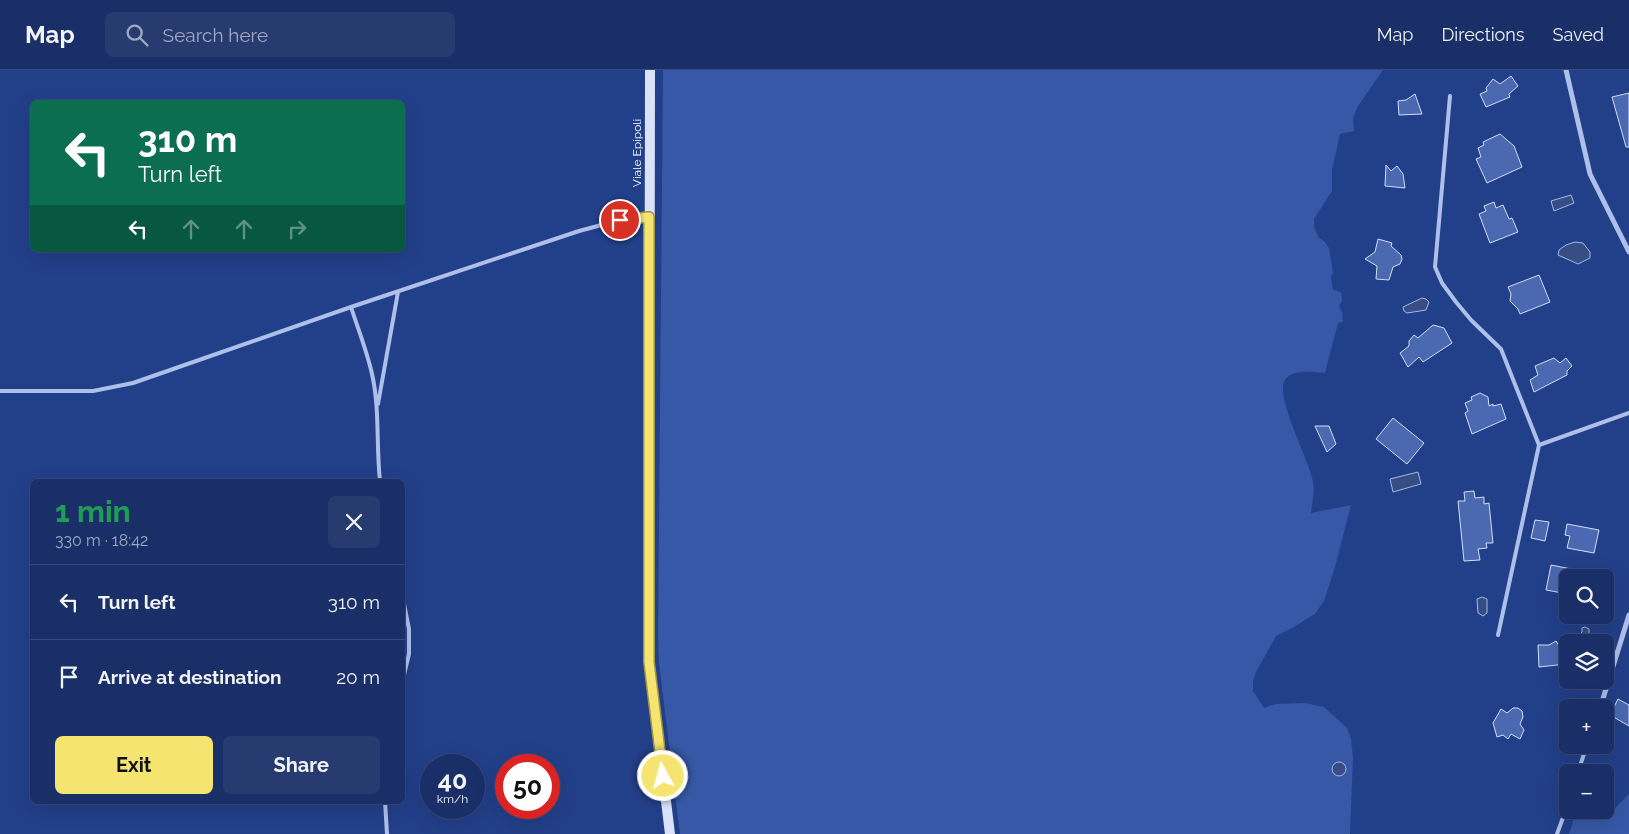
<!DOCTYPE html>
<meta charset="utf-8">
<style>
:root{--surface:#1a2f67;--page:#273b70;--text:#f1f3f6;--muted:#9fa9c0;--line:#384a7b;--accent:#f6e470}
body{margin:0;font-family:Raleway,sans-serif;background:var(--page);color:var(--text);height:100vh;display:flex;flex-direction:column;font-size:19px;white-space:nowrap}
*{box-sizing:border-box;margin:0}
p{font-size:16px;color:var(--muted)}
.icon{flex:none;width:28px;height:28px;fill:none;stroke:currentColor;stroke-width:2;stroke-linecap:round;stroke-linejoin:round}
.map{position:relative;flex:1;overflow:hidden}
.details{position:absolute;left:30px;top:409px;width:375px;height:325px;display:flex;flex-direction:column;background:var(--surface);border-radius:8px;box-shadow:0 5px 20px #0002,0 0 0 1px var(--line)}
.details>*{flex:none}
.hud{position:absolute;left:30px;top:30px;width:375px;height:152px;border-radius:8px;box-shadow:0 5px 20px #0002,0 0 0 1px var(--line);background:#0b6e4f;color:#fff;overflow:hidden}
.buttons{position:absolute;left:1559px;top:499px;display:grid;gap:10px}
.buttons a{display:grid;place-items:center;width:55px;height:55px;border-radius:8px;background:var(--surface);box-shadow:0 5px 20px #0002,0 0 0 1px var(--line);font-size:25px}
.speed{position:absolute;left:420px;top:684px;display:flex;gap:10px;font-size:25px;font-weight:700;text-align:center}
.speed>*{display:grid;place-content:center;width:65px;height:65px;border-radius:50%;background:var(--surface);box-shadow:0 5px 20px #0002,0 0 0 1px var(--line);line-height:1}
.speed small{font-size:12px;font-weight:400}
.speed .limit{border:8px solid #d22;background:#fff;color:#111}
.pin{position:absolute;display:grid;place-items:center;width:42px;height:42px;color:#fff;margin:-21px;border:2px solid #fff;border-radius:50%;box-shadow:0 1px 5px #0007}
.me{position:absolute;width:55px;margin:-28px;rotate:353deg;stroke-linejoin:round;filter:drop-shadow(0 0 4px #0008)}
.turn{display:flex;align-items:center;gap:18px;height:105px;padding:0 25px;font-size:22px}
.turn .icon{width:65px;height:65px;stroke-width:2.5}
.turn b{display:block;font-size:35px;line-height:42px}
.lanes{display:flex;align-items:center;height:48px;padding:0 25px;background:#0003;justify-content:center;gap:25px;direction:ltr}
.lanes .off{opacity:.35}
.round{display:grid;place-items:center;flex:none;width:52px;height:52px;border-radius:8px;background:var(--page)}
.summary{display:flex;align-items:center;justify-content:space-between;height:85px;padding:0 25px}
h1{font-size:30px;font-weight:700;line-height:38px;color:#1e9e55}
.action{display:flex;gap:10px;margin-top:auto;padding:10px 25px}
.action a{flex:1;height:58px;border-radius:8px;background:var(--accent);color:#111;font-size:20px;font-weight:700;line-height:58px;text-align:center}
.action a+a{background:var(--page);color:var(--text)}
ul{padding:0;list-style:none}
li{display:flex;align-items:center;gap:15px;height:75px;padding:0 25px;border-top:1px solid var(--line)}
li div{flex:1}
li b{display:block;font-size:19px}
li em{font-style:normal}
header{display:flex;align-items:center;gap:30px;box-sizing:border-box;height:70px;padding:0 25px;background:var(--surface);border-bottom:1px solid var(--line)}
header strong{font-size:24px}
nav{display:flex;gap:28px;margin-inline-start:auto;font-size:18px}
.search{width:350px;height:45px;background:var(--page);display:flex;align-items:center;gap:12px;box-sizing:border-box;padding:0 18px;border-radius:8px;color:var(--muted);font-size:19px}
.map>svg:first-child{display:block}
.green{fill:#3658a6}
.water{fill:#384d83;stroke:#a2b9eb}
.building{fill:#4b69b1;stroke:#d2def8}
.lines{fill:none;stroke-linecap:round;stroke-linejoin:round}
.lane{stroke:#aec0ea;stroke-width:4}
.street{stroke:#aec0ea;stroke-width:5}
.secondary{stroke:#d9e2f8;stroke-width:10}
.route-casing{stroke:#a09449;stroke-width:12}
.route{stroke:#f6e470;stroke-width:9}
.labels{text-anchor:middle;stroke-width:4;stroke-linejoin:round;paint-order:stroke}
.street-label{font-size:12px;fill:#fff;stroke:#223f89}
</style>
<header>
<strong>Map</strong>
<div class="search"><svg class="icon" aria-label="search" viewBox="0 0 24 24"><circle cx="10" cy="10" r="6"/><path d="M15 15l6 6"/></svg>Search here</div>
<nav><a>Map</a><a>Directions</a><a>Saved</a></nav>
</header>
<div class="map">
<svg width="1629" height="764" viewBox="0 0 1629 764">
<rect width="100%" height="100%" fill="#223f89"/>
<path class="green" d="M 663,0 L 1383,0 L 1358,36 L 1353,48 L 1354,61 L 1340,64 L 1332,100 L 1332,121 L 1314,149 L 1314,157 L 1319,168 L 1324,171 L 1329,178 L 1333,202 L 1331,208 L 1333,220 L 1341,222 L 1342,231 L 1339,236 L 1342,243 L 1343,252 L 1338,253 L 1325,303 C 1313,302 1292,299 1285,310 C 1274,326 1310,391 1313,412 C 1315,422 1312,433 1311,443 L 1351,435 L 1335,497 L 1324,531 L 1315,544 L 1292,558 L 1276,566 L 1256,602 L 1253,612 L 1253,621 L 1264,638 L 1276,634 L 1305,633 L 1324,637 L 1347,658 L 1351,669 L 1353,688 L 1350,764 L 680,764 L 659,593 L 658,567 Z
M 1605,715 L 1615,738 L 1629,724 L 1629,764 L 1569,764 L 1577,740 L 1605,740 Z"/>
<path class="water" d="M 1571,125 L 1574,133 L 1554,141 L 1551,131 Z
M 1575,172 L 1583,173 L 1590,182 L 1590,188 L 1578,194 L 1558,185 L 1559,180 L 1566,175 Z
M 1422,228 L 1426,229 L 1429,232 L 1426,240 L 1407,243 L 1404,241 L 1403,237 Z
M 1418,402 L 1421,414 L 1393,422 L 1390,409 Z
M 1482,527 L 1487,529 L 1487,543 L 1483,546 L 1478,543 L 1477,529 Z
M 1585,557 L 1589,559 L 1589,565 L 1593,572 L 1579,572 L 1576,568 L 1582,562 L 1582,558 Z
M1332 699a7 7 0 1 1 14 0a7 7 0 1 1-14 0Z"/>
<path class="building" d="M 1511,6 L 1518,16 L 1509,24 L 1510,27 L 1486,37 L 1480,24 L 1487,21 L 1486,18 L 1493,9 L 1500,14 Z
M 1629,23 L 1629,77 L 1626,77 L 1612,27 Z
M 1415,24 L 1422,44 L 1399,45 L 1398,31 L 1406,30 Z
M 1500,64 L 1514,76 L 1522,97 L 1487,113 L 1476,89 L 1481,87 L 1478,78 L 1484,75 L 1483,72 Z
M 1386,95 L 1391,101 L 1397,96 L 1403,104 L 1405,118 L 1385,116 Z
M 1494,132 L 1496,138 L 1503,135 L 1509,149 L 1512,148 L 1518,162 L 1490,173 L 1479,144 L 1486,141 L 1484,136 Z
M 1378,169 L 1392,173 L 1391,176 L 1401,185 L 1402,189 L 1400,194 L 1393,197 L 1389,210 L 1376,209 L 1377,196 L 1365,189 L 1375,182 Z
M 1539,205 L 1550,232 L 1520,244 L 1518,239 L 1510,231 L 1511,224 L 1508,217 Z
M 1433,255 L 1444,258 L 1452,273 L 1423,292 L 1419,287 L 1408,297 L 1400,283 L 1409,276 L 1409,271 L 1414,265 L 1418,268 Z
M 1554,288 L 1560,293 L 1566,288 L 1572,296 L 1567,301 L 1567,305 L 1534,322 L 1530,310 L 1538,305 L 1535,296 Z
M 1480,323 L 1488,327 L 1489,336 L 1493,334 L 1493,336 L 1501,334 L 1506,349 L 1472,364 L 1465,343 L 1468,341 L 1465,333 L 1472,330 L 1471,327 Z
M 1393,348 L 1424,373 L 1407,394 L 1376,369 Z
M 1315,356 L 1329,356 L 1336,374 L 1327,382 Z
M 1474,421 L 1475,428 L 1484,427 L 1484,434 L 1489,433 L 1493,473 L 1486,473 L 1487,478 L 1478,479 L 1480,490 L 1464,491 L 1458,431 L 1465,431 L 1464,422 Z
M 1535,450 L 1549,452 L 1545,471 L 1531,468 Z
M 1567,454 L 1599,460 L 1594,483 L 1567,478 L 1570,466 L 1565,465 Z
M 1551,495 L 1592,503 L 1592,508 L 1568,508 L 1568,524 L 1546,520 Z
M 1556,571 L 1563,582 L 1566,594 L 1539,597 L 1538,575 L 1549,575 Z
M 1618,629 L 1629,635 L 1629,656 L 1610,645 Z
M 1513,638 L 1518,638 L 1522,641 L 1523,647 L 1520,654 L 1524,660 L 1520,669 L 1511,664 L 1508,669 L 1503,665 L 1497,667 L 1493,653 L 1501,639 L 1507,643 Z"/>
<g class="lines">
<path class="lane" d="M 1450,26 L 1435,197 L 1442,213 L 1456,232 L 1471,250 L 1501,279 L 1539,375 L 1629,343
M 351,237 C 358,259 367,281 372,304 C 380,339 376,376 380,411
M 0,321 L 93,321 L 133,313 L 351,237 L 579,161 L 620,150 L 649,147
M 378,334 L 398,222
M 402,524 L 409,559 L 409,584 L 402,613
M 1498,565 L 1539,375
M 1578,702 L 1587,675
M 385,731 L 387,764
M 1557,764 L 1568,734"/>
<path class="street" d="M 1566,0 L 1590,104 L 1629,182
M 1601,635 L 1629,545"/>
<path class="secondary" d="M 650,0 L 649,591 L 670,764"/>
</g>
<g class="lines">
<g class="route-casing">
<path id="route" d="M 620,150 L 649,147 L 649,592 L 663,706"/>
</g>
<use href="#route" class="route"/>
</g>
<g class="labels">
<g class="street-label">
<text transform="translate(637 83) rotate(-90)" y="4">Viale Epipoli</text>
</g>
</g>
</svg>
<div class="buttons">
<a><svg class="icon" aria-label="search" viewBox="0 0 24 24"><circle cx="10" cy="10" r="6"/><path d="M15 15l6 6"/></svg></a>
<a><svg class="icon" aria-label="layers" viewBox="0 0 24 24"><path d="M12 4l9 5-9 5-9-5zM3 14l9 5 9-5"/></svg></a>
<a>+</a>
<a>−</a>
</div>
<div class="speed"><div>40<small>km/h</small></div><div class="limit">50</div></div>
<div class="pin" style="left:620px;top:150px;background:#d93025"><svg class="icon" aria-label="arrive" viewBox="0 0 24 24"><path d="M6 21V4h12l-3 4 3 4H6"/></svg></div>
<svg class="me" style="left:663px;top:706px" viewBox="-20 -20 40 40"><circle r="17" fill="#f6e470" stroke="#fff" stroke-width="3"/><path d="M0-11L8 9 0 5-8 9z" fill="#fff"/></svg>
<div class="hud">
<div class="turn"><svg class="icon" aria-label="left" viewBox="0 0 24 24"><path d="M17 20v-9H6M10 6l-5 5 5 5"/></svg><div><b>310 m</b>Turn left</div></div>
<div class="lanes"><svg class="icon" aria-label="left" viewBox="0 0 24 24"><path d="M17 20v-9H6M10 6l-5 5 5 5"/></svg><svg class="icon off" aria-label="ahead" viewBox="0 0 24 24"><path d="M12 20V5M6 11l6-6 6 6"/></svg><svg class="icon off" aria-label="ahead" viewBox="0 0 24 24"><path d="M12 20V5M6 11l6-6 6 6"/></svg><svg class="icon off" aria-label="right" viewBox="0 0 24 24"><path d="M7 20v-9h11M14 6l5 5-5 5"/></svg></div>
</div>
<section class="details">
<div class="summary"><div><h1>1 min</h1><p>330 m · 18:42</p></div><a class="round"><svg class="icon" aria-label="close" viewBox="0 0 24 24"><path d="M6 6l12 12M18 6L6 18"/></svg></a></div>
<ul>
<li><svg class="icon" aria-label="left" viewBox="0 0 24 24"><path d="M17 20v-9H6M10 6l-5 5 5 5"/></svg><div><b>Turn left</b></div><em>310 m</em></li>
<li><svg class="icon" aria-label="arrive" viewBox="0 0 24 24"><path d="M6 21V4h12l-3 4 3 4H6"/></svg><div><b>Arrive at destination</b></div><em>20 m</em></li>
</ul>
<div class="action"><a>Exit</a><a>Share</a></div>
</section>
</div>
